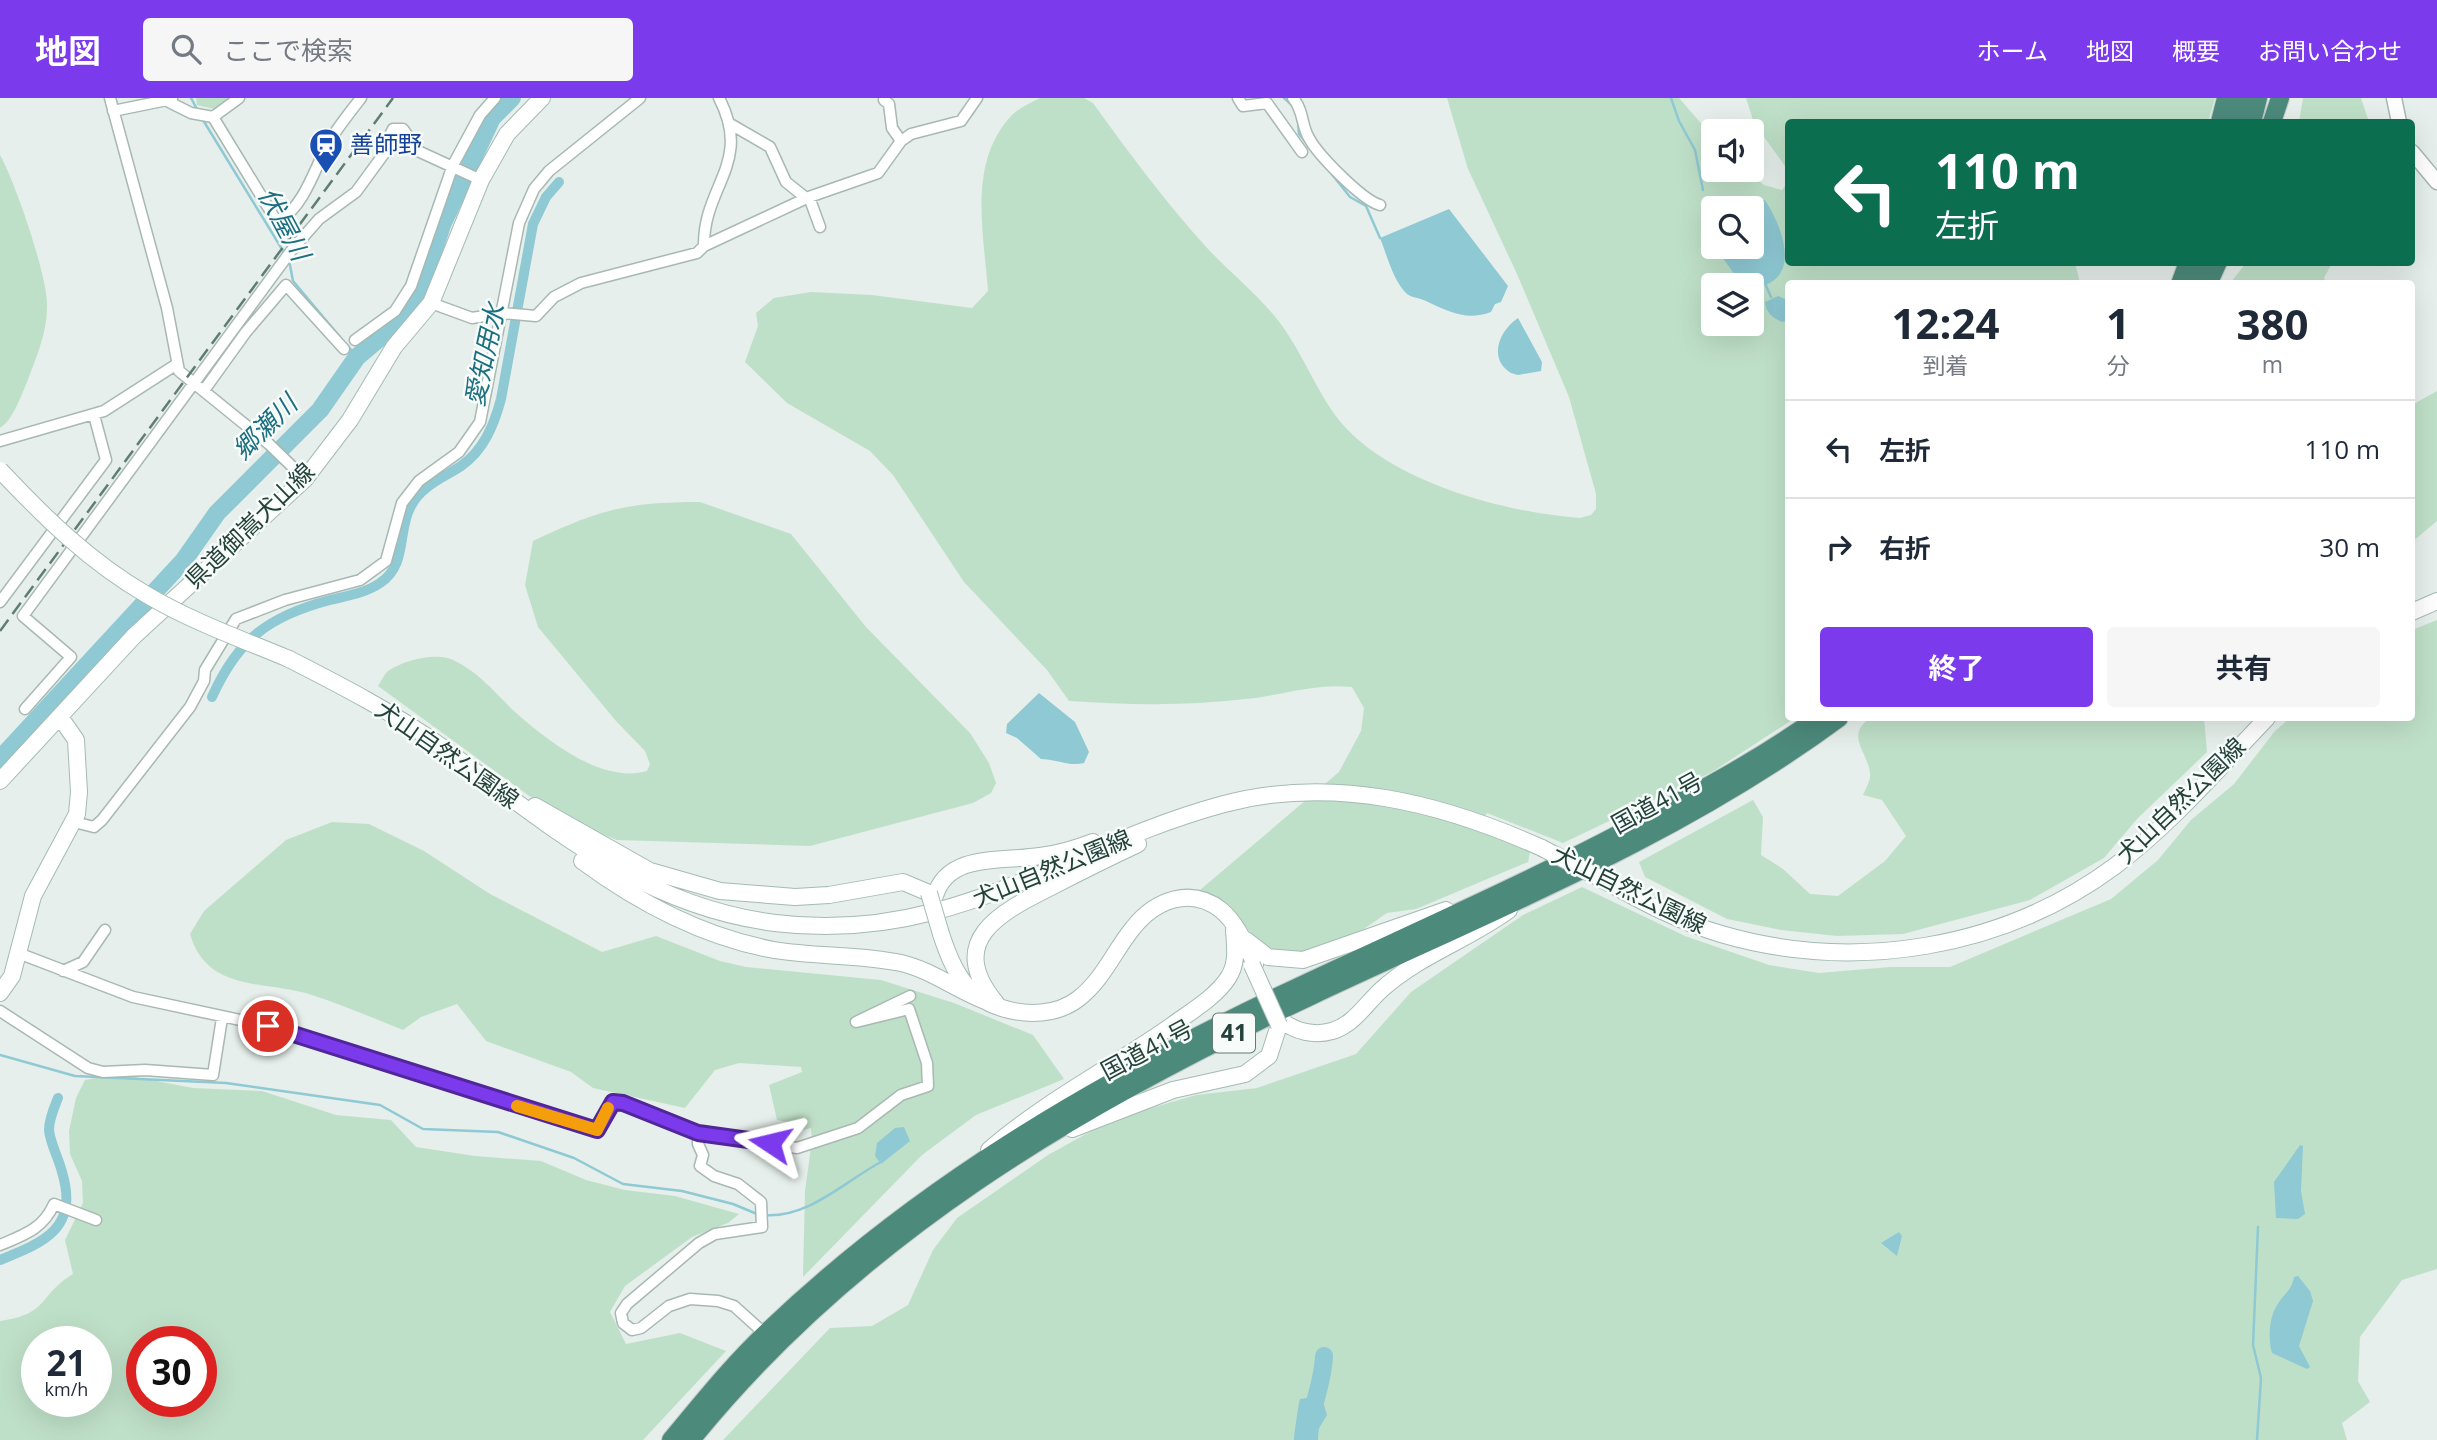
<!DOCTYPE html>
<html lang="ja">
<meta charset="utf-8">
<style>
:root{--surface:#fff;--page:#f6f6f7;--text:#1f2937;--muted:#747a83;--line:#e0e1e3;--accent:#7c3aed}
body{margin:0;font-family:"Open Sans","Noto Sans JP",sans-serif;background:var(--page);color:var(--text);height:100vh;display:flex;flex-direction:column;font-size:26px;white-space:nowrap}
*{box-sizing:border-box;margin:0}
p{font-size:23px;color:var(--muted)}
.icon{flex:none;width:38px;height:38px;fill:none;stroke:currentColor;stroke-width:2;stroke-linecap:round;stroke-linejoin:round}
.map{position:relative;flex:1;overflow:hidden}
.side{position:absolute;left:1785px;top:182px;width:630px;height:441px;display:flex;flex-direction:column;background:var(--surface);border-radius:7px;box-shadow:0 7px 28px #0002}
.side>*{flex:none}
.top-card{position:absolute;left:1785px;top:21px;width:630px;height:147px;border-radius:7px;box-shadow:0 7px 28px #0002;background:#0b6e4f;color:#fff;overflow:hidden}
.controls{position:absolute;left:1701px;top:21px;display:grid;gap:14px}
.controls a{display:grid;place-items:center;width:63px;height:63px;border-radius:7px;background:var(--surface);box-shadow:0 7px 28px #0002;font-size:35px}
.speed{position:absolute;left:21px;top:1228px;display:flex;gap:14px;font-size:35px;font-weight:700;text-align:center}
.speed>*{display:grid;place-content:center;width:91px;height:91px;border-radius:50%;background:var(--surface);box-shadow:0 7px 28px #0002;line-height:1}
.speed small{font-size:18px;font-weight:400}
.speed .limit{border:10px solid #d22;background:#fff;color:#111}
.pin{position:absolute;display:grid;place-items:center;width:60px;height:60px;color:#fff;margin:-30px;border:4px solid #fff;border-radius:50%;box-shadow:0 2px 7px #0007}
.me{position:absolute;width:77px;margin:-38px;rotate:280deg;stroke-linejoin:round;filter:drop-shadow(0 0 5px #0008)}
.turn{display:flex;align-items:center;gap:24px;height:147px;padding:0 35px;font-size:32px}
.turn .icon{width:91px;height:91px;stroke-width:2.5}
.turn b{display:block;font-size:49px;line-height:60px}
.eta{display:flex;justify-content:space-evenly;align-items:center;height:119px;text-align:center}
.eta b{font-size:42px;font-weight:700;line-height:49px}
.action{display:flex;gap:14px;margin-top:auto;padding:14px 35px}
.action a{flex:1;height:80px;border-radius:7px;background:var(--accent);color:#fff;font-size:28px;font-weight:700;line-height:80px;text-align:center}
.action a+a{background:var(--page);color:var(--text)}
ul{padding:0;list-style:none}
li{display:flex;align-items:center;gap:21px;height:98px;padding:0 35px;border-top:2px solid var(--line)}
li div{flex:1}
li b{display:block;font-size:26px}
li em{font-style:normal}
header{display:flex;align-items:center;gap:42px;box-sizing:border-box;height:98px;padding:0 35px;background:var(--accent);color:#fff}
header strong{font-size:33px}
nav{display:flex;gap:38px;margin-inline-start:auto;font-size:24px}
.search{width:490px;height:63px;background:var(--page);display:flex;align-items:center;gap:18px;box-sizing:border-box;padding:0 24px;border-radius:7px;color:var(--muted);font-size:26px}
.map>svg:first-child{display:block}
.green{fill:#bfe0c8;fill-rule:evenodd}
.water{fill:#8ec9d4}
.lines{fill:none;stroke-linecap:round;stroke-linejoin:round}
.stream{stroke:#8ec9d4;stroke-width:2.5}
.canal{stroke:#8ec9d4;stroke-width:10}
.river{stroke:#8ec9d4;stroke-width:18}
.minor-casing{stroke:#a8b8b2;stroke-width:13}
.tertiary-casing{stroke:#a8b8b2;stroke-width:17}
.secondary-casing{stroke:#a4bbb3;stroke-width:18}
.trunk-casing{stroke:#c2cac8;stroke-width:20}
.minor{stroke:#fff;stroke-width:10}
.tertiary{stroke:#fff;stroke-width:14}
.secondary{stroke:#fff;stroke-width:16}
.trunk{stroke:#4c8a7c;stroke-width:18}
.rail{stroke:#5f7d75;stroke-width:2.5;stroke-dasharray:14 7;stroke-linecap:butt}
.secondary-bridge-casing{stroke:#a4bbb3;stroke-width:18;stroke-linecap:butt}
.secondary-bridge{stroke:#fff;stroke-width:16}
.route-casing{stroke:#51269a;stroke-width:18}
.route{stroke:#7c3aed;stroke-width:12}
.slow{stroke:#f59e0b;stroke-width:12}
.labels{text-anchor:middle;stroke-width:5;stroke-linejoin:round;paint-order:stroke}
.shield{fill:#f7fbf9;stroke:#637a73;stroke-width:2}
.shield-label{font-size:23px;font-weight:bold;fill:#24423a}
.transit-label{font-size:24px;fill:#164399;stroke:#f7fbf9;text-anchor:start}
.street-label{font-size:24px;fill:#24423a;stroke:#f7fbf9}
.water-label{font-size:26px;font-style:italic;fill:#1c6f80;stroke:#f7fbf9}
</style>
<header>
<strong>地図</strong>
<div class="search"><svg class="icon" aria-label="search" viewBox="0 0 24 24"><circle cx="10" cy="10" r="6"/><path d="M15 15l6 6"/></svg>ここで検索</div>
<nav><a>ホーム</a><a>地図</a><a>概要</a><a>お問い合わせ</a></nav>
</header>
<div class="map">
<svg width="2437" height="1342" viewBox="0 0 2437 1342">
<rect width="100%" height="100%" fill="#e6efeb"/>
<path class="green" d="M 196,0 L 230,0 L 214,11 L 197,7 Z
M 1040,0 L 1084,0 L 1093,5 C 1129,55 1166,105 1208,151 C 1229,173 1252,192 1272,215 C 1298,245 1311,282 1333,314 C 1380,382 1502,414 1580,420 L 1591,417 L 1596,411 L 1596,396 L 1569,299 L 1517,176 L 1468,71 L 1447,0 L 1679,0 L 1713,39 L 1713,72 L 1744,72 L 1764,87 L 1782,92 L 1787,85 L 1785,68 L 1754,25 L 1746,0 L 2215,0 L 2208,24 L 1788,24 L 1788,164 L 2075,165 L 2080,185 L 1788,186 L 1788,620 L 1795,620 L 1712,674 L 1563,745 L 1487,715 L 1477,730 L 1530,754 L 1528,764 L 1416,811 L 1387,815 L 1342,846 L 1283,857 L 1260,847 L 1229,807 L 1200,792 L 1339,674 L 1361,633 L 1364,610 L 1352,589 C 1313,585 1285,597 1246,601 C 1186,608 1130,607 1069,603 L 1047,572 L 964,484 L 893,377 L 870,353 L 787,305 L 745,264 L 758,228 L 756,215 L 774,200 L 811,194 L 872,197 L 972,210 L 988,193 C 984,136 967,64 1012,17 C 1019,10 1031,5 1040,0 ZM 1713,110 L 1752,110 L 1752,149 L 1713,149 ZM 1713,187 L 1752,187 L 1752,226 L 1713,226 Z
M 2303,0 L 2361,0 L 2369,24 L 2299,24 Z
M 0,57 C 15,83 47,177 47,206 C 48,233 36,260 27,284 C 21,298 13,322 0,330 Z
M 2247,164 L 2332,164 L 2332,165 L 2324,180 L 2326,185 L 2230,185 Z
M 2437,293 L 2437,423 L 2412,444 L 2412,307 Z
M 700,404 L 791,436 L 866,529 L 970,635 L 989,665 L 996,685 L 991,695 L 973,705 L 810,748 L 617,742 L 579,727 L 528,697 L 378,588 C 382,582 385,574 391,571 C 406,562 436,554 453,562 C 478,573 496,596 515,614 C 548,643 602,686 647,673 L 650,666 L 645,653 L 616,623 L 538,529 L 525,487 L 533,443 C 599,412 626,404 700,404 Z
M 2437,522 L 2437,1171 L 2402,1182 L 2360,1239 L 2358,1283 L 2370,1304 L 2342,1325 L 2347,1342 L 723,1342 L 830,1230 L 872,1228 L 908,1207 L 933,1152 L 957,1120 L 1048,1057 L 1113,1021 L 1196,997 L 1257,990 L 1356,956 L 1411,894 L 1523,817 L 1582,789 L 1685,838 L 1769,867 L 1819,875 L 1890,869 L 1950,869 L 2111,801 L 2158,762 L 2191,722 L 2234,686 L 2275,633 L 2290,620 L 2412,620 L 2412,532 Z
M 1870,620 L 2204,620 L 2207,654 L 2137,721 L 2104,760 L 2030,802 L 1903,836 L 1837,838 L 1781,832 L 1727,821 L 1645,779 L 1639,764 L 1753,702 L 1763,719 L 1761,757 L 1783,771 L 1810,796 L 1838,798 L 1885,763 L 1906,738 L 1882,702 L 1863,697 C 1866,690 1871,682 1870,675 C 1867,652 1845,638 1870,620 Z
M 332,724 L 369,726 L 424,753 L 490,796 L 602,854 L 656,838 L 720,863 L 746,869 L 881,882 L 954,905 L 1033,937 L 1064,981 L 976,1017 L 922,1057 L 803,1179 L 805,1093 L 812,1042 L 811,1030 L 786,1036 L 788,1024 L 777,1022 L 769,987 L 802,974 L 801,969 L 739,965 L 715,972 L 685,1010 L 593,990 L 571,974 L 486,943 L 457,906 L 421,919 L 403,932 C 373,920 343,907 312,897 C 265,882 207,895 190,836 L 204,813 L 286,742 Z
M 119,976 L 193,990 L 262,993 L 336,1017 L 391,1022 L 416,1049 L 475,1058 L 541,1063 L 586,1082 L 625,1092 L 675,1098 L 739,1116 L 728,1125 L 692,1139 L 625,1188 L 610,1214 L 626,1246 L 680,1235 L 726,1253 L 643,1342 L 0,1342 L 0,1223 C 50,1216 38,1197 73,1176 L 65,1142 L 83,1105 L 82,1083 L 70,1056 L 69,1033 L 76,1000 L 85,982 ZM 37,1244 L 96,1244 L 96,1304 L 37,1304 ZM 142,1244 L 201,1244 L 201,1304 L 142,1304 Z"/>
<path class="water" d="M 1765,102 C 1782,128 1803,181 1757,189 C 1751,189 1748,187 1742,187 L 1715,149 L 1752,149 L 1752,110 L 1739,110 Z
M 1449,111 L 1508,188 L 1501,204 L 1495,206 L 1491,214 C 1467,223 1450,214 1428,204 C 1422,200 1412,200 1407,196 C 1393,183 1387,157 1380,140 Z
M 1778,198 L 1785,201 L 1788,215 L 1786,223 L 1782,224 C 1773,220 1766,215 1765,204 Z
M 1518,220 L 1542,264 L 1541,273 L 1518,277 L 1511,275 C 1487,260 1500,232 1518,220 Z
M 1039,595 L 1075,624 L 1089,654 L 1084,665 C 1070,669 1056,661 1041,661 L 1017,640 L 1006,635 L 1007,626 Z
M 904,1029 L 910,1043 L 881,1066 L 875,1058 L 877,1045 L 895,1030 Z
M 2300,1047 L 2303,1048 L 2301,1093 L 2305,1116 L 2298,1121 L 2276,1120 L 2274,1084 Z
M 1899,1134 L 1902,1138 L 1897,1158 L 1881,1145 Z
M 2298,1178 L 2310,1193 L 2313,1203 L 2299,1248 L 2310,1269 L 2307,1271 L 2272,1255 C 2268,1242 2269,1221 2276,1209 C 2282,1197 2292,1193 2294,1179 Z
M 1307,1300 L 1324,1307 L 1327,1317 L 1312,1342 L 1294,1342 C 1294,1337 1299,1303 1300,1301 Z"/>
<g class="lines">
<path class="stream" d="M 191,0 L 198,13
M 1284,0 L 1292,7
M 1671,0 L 1679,23 L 1695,52 L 1703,92
M 203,22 L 285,156
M 1298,23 L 1299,36 L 1305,43
M 1331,75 L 1350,99 L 1366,108 L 1380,140
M 1710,116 L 1713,120
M 289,162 L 293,183 L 340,239
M 1764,183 L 1771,199
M 347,247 L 357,259
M 0,957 L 75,978 L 226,985 L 380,1007 L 423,1031 L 498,1034 L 574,1060 L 623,1086 L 682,1093 L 733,1106 L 757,1116
M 763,1117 C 807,1121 843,1085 879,1065
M 2257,1342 L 2261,1280 L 2253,1247 L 2258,1129"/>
<path class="canal" d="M 212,599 C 238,541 269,518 330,502 C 346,498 366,495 380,485 C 408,467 397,432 411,408 C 421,388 443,380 461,368 C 484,352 494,327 501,301 L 533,126 L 546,99 L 559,84
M 0,1162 C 45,1144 79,1130 62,1074 C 59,1061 50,1045 49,1032 C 49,1021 54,1010 58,1000"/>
<path class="river" d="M 0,661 L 184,462 L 217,415 L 320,312 L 357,259 L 402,221 L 422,189 L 442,127 L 492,20 L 512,0
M 1309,1342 C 1309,1312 1323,1288 1324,1258"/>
<g class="minor-casing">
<path id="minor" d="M 110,0 L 167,210 L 179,273 L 269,346 L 305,381
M 1238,0 L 1243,8 L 1267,5 L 1302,54
M 1293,0 C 1304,13 1301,27 1309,40 C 1318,57 1362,102 1380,107
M 884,2 L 889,6 L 892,30 L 901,43
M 169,4 L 191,15 L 213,19 L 239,0
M 113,13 L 172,1
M 213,19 L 274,119 L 280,122 C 305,107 315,69 329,44 C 338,29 350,14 361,0
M 732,27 L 770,49 L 786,84 L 806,100
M 417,51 L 403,31 L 393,31 L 391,35 L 394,42 L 481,82
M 809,99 L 820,129
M 704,148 C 703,88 753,65 719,0
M 431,205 L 472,220 L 503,215 L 536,218 L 554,199 L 581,185 L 697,155 L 704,148 L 809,99 L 878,75 L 901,43 L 911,36 L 961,23 L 977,0
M 355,242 L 395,213 L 411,188 L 453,67 L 480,17 L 495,0
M 205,291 L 246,234 L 286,187 L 344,251
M 0,343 L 104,313 L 177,266
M 0,504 L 106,362 L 94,317
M 25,611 L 71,559 L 23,518 L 291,153 L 319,121 L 356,94 L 394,42
M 74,724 L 94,729 L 102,722 L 190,609 L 204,583 L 205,572 L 236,521 L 285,502 L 360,482 L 386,463 L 402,405 L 419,383 L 459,354 L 480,324 L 519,125 L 534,91 L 549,73 L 640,0
M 18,855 L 133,899 L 268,928 L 597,1033 L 613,1004 L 623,1005 L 698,1035 L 797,1050 L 858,1030 L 901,997 L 928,988 L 927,965 L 909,911 L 856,924 L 910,898
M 63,873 L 83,864 L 105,832
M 0,913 L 88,970 L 103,974 L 145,972 L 213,977 L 222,920
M 698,1035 L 698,1046 L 703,1057 L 700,1068 L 714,1078 L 738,1086 L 761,1104 L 762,1129 L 715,1136 L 699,1145 L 627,1206 L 621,1215 L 623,1225 L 632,1232 L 641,1230 L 669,1208 L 690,1201 L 718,1203 L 734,1208 L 765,1236
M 0,1147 C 24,1137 43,1131 54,1106 L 96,1122"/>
</g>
<g class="tertiary-casing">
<path id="tertiary" d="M 2394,0 L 2399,24
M 2412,54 L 2437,84"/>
</g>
<g class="secondary-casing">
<path id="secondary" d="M 2412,514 L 2437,503
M 289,561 C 342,588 394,615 442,649 C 548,726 640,808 775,825 C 953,847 1064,749 1224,706 C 1333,677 1442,705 1542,750
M 0,683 L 134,538 L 305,381 L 350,322 L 394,249 L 431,205 L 481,82 L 507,36 L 542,0
M 535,708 L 650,773 L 720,793 L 795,799 L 829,797 L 903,784 L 929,795
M 582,763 C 639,805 703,839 774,852 C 816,859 859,856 901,865 C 931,872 955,891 983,902
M 1605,783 C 1643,804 1680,824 1721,836 C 1855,875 2003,851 2115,768 C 2171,726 2219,670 2267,620
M 935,798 C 948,754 1003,764 1040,758 C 1058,756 1075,751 1093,744
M 941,836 C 952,870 965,899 1002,910 C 1027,918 1057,917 1078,901 C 1103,882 1114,853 1133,830 C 1155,802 1191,788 1221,812 C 1237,825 1246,848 1255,866
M 1246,842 L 1268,859 L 1303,862 L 1446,812
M 0,895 L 12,878 L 33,798 L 77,716 L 79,694 L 76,642 L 60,619
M 996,905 C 945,843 999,815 1051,789 C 1080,774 1108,760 1138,746
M 1281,922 C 1295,934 1315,938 1332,933 C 1353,927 1365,907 1381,892 C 1418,858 1468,842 1509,812
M 1072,1031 L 1173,992 L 1245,976 L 1269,958 L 1279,927
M 989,1052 C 1044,1004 1111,970 1171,928 C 1190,914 1215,900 1228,880 C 1238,865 1235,849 1234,832"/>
</g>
<g class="trunk-casing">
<path id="trunk" d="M 2220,24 L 2226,0
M 2237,24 L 2243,0
M 2252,24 L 2258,0
M 2272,24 L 2280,0
M 2180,186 L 2188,164
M 2194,186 L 2203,164
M 2208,186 L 2218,164
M 671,1342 C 702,1305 732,1267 767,1234 C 917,1090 1094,986 1281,897 C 1409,836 1540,780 1664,712 C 1716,684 1769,655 1817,620
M 691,1342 C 856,1138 1076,1008 1311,898 C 1491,813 1678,739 1839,620"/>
</g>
<use href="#minor" class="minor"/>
<use href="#tertiary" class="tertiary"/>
<use href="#secondary" class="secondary"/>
<use href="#trunk" class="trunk"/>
<path class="rail" d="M 0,533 L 393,0"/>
<g class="secondary-bridge-casing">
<path id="secondary-bridge" d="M 0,372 C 44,419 90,464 147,497 C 191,523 241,541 289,561
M 1542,750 L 1605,783
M 929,795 L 941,836
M 1252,867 L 1279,927"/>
</g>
<use href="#secondary-bridge" class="secondary-bridge"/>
</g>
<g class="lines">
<g class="route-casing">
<path id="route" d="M 268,928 L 597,1032 L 613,1004 L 623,1005 L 698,1035 L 770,1045"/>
</g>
<use href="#route" class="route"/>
<path class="slow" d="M 517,1008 L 597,1032 L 608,1010"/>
</g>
<defs>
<g id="station-pin" transform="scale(1.75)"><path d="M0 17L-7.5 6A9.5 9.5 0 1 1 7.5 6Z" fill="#1a4fb4" stroke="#f7fbf9"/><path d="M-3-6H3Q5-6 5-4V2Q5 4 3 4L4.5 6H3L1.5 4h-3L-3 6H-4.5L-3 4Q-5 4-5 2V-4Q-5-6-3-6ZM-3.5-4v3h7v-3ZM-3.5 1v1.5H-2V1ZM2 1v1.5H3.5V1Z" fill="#fff"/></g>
</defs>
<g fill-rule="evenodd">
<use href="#station-pin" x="326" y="47"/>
</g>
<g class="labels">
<rect class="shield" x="1213" y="915.5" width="42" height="39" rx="5"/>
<g class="shield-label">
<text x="1234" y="943">41</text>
</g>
<g class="transit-label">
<text x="350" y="55">善師野</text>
</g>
<g class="street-label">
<text transform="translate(250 428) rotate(-44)" y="8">県道御嵩犬山線</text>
<text transform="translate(447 657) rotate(35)" y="8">犬山自然公園線</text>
<text transform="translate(2181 703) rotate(-44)" y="8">犬山自然公園線</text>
<text transform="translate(1657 705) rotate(-29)" y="8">国道41号</text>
<text transform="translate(1052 771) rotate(-22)" y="8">犬山自然公園線</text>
<text transform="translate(1629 792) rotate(26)" y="8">犬山自然公園線</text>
<text transform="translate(1147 952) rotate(-28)" y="8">国道41号</text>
</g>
<g class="water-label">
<text transform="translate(284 126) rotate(62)" y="9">伏屋川</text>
<text transform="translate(485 257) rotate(-78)" y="9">愛知用水</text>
<text transform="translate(265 329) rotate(-45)" y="9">郷瀬川</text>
</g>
</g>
</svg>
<div class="controls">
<a><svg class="icon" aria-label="sound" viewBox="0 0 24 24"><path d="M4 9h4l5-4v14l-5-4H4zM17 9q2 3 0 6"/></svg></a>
<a><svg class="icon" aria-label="search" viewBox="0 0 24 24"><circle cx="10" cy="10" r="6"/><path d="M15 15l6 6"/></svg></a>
<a><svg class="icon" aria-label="layers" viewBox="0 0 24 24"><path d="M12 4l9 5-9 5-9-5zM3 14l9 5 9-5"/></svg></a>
</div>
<div class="speed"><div>21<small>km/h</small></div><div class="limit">30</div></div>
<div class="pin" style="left:268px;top:928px;background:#d93025"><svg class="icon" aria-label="arrive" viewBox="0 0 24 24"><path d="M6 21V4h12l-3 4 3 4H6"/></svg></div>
<svg class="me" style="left:770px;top:1045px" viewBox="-20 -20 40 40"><path d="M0-17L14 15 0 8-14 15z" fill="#7c3aed" stroke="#fff" stroke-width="4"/></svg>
<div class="top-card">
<div class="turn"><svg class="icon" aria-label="left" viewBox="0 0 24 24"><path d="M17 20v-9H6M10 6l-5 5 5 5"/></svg><div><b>110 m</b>左折</div></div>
</div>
<section class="side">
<div class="eta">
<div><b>12:24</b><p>到着</p></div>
<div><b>1</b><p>分</p></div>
<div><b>380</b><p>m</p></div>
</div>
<ul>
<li><svg class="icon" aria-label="left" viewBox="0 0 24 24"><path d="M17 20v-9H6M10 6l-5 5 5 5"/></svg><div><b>左折</b></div><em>110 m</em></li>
<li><svg class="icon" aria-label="right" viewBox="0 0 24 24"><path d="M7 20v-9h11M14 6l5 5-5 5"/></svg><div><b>右折</b></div><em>30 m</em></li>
</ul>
<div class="action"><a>終了</a><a>共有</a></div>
</section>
</div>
